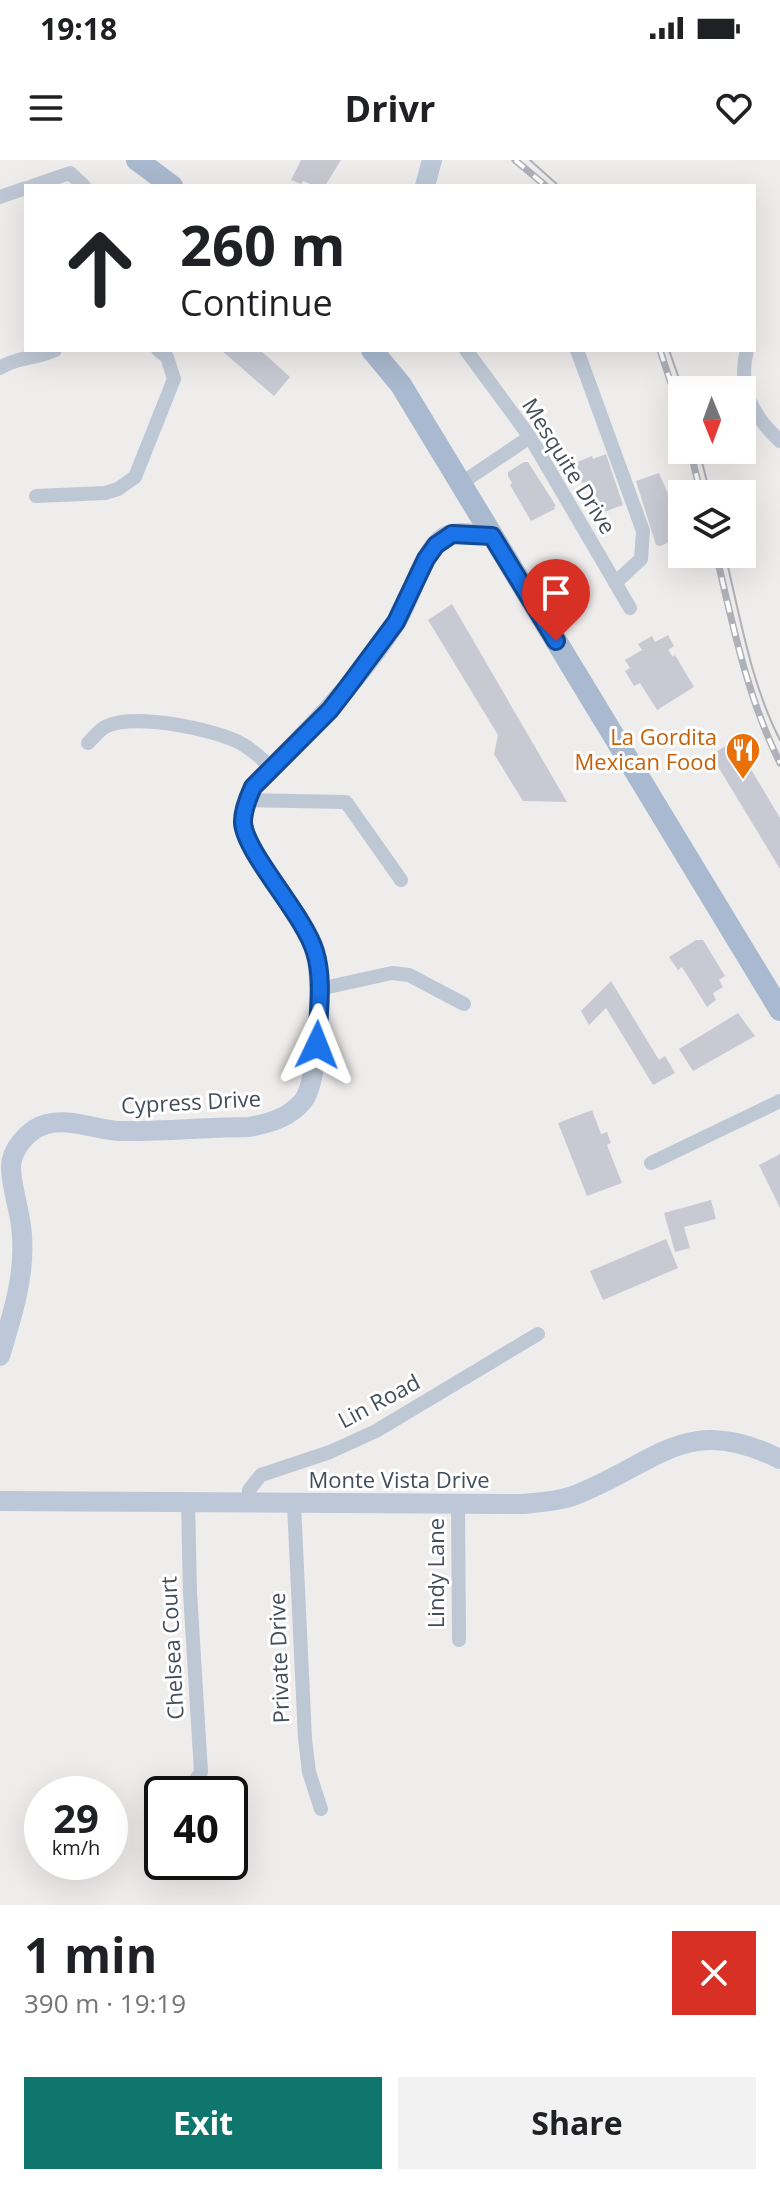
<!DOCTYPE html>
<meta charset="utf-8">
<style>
:root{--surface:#fff;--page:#f2f2f2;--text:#202124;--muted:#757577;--accent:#0f766e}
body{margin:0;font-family:"Open Sans",sans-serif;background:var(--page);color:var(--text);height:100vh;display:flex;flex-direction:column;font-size:30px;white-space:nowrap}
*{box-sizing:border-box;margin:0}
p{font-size:26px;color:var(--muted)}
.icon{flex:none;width:44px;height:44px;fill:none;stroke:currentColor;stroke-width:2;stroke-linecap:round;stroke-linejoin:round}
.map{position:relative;height:1745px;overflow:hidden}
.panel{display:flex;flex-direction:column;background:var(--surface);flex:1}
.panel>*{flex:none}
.guide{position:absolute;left:24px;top:24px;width:732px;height:168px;border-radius:0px;box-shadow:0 8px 32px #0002;background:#fff;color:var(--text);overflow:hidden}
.needle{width:52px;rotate:179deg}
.tools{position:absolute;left:668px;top:216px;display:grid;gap:16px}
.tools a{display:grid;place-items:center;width:88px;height:88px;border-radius:0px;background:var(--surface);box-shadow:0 8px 32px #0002;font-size:40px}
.speed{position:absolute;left:24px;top:1616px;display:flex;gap:16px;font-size:40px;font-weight:700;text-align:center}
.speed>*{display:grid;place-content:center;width:104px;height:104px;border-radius:50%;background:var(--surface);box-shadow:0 8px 32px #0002;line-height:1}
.speed small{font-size:20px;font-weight:400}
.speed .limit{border:4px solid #111;border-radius:12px;background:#fff;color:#111}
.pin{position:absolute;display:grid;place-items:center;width:68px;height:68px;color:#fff;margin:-82px -34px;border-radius:50% 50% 50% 0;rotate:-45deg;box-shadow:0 0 8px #0007}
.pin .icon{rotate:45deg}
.me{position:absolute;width:88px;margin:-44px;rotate:2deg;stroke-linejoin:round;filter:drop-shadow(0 0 6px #0008)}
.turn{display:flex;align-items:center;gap:28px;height:168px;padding:0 24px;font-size:36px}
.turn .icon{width:104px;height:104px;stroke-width:2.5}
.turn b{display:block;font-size:56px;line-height:68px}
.round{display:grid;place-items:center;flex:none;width:84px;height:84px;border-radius:0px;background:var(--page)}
.overview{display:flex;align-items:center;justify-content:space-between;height:136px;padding:0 24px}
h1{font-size:48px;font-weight:700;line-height:60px}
.action{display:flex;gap:16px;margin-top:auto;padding:16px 24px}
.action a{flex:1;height:92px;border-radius:0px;background:var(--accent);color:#fff;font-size:32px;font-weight:700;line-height:92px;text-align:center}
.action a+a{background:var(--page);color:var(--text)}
.status{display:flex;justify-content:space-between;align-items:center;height:56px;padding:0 40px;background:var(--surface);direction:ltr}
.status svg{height:22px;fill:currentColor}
header{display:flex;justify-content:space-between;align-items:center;height:104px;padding:0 24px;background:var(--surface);font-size:36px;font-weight:700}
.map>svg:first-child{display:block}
.building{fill:#c7cad3}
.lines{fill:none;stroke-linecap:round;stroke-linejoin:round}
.street{stroke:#bec7d4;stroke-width:14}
.secondary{stroke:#bcc7d8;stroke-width:20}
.primary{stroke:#a9b9cf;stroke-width:22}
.tram{stroke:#aeb1b8;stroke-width:2}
.rail-casing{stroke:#aeb1b8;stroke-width:7}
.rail{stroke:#fff;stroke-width:4;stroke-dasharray:12;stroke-linecap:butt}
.route-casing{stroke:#114b97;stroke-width:20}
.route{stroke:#1a73e8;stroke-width:14}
.labels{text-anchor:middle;stroke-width:6;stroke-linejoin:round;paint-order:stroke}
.street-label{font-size:22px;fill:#434e5b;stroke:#fff}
.food-label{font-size:22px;fill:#c56008;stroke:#fff;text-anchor:end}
</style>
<div class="status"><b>19:18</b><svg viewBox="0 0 49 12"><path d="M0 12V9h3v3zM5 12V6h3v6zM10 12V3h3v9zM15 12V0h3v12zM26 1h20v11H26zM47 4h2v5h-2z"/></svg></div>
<header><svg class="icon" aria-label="menu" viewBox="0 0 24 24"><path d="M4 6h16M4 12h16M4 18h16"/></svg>Drivr<svg class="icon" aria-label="heart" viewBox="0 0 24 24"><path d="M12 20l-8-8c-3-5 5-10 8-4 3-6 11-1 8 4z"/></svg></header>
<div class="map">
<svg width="780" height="1745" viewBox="0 0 780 1745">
<rect width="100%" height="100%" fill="#efecec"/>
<path class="building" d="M 301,0 L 341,0 L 325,26 L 315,26 L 303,21 L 301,24 L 291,20 Z
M 221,190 L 260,190 L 290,217 L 274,236 Z
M 606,294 L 623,345 L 601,353 L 597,344 L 594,345 L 586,322 L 582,323 L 575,303 L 592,296 L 593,299 Z
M 524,302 L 528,302 L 556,346 L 554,347 L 555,349 L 531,361 L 510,325 L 512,323 L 508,316 L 508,312 Z
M 659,313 L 682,366 L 682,377 L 660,386 L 656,385 L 636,321 Z
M 452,444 L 567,642 L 523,641 L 494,594 L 498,575 L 428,460 Z
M 668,475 L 674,486 L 668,490 L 673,497 L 675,495 L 694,527 L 657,550 L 640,523 L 634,526 L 625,511 L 630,508 L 625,500 L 642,490 L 638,484 L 652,476 L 655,482 Z
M 734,581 L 780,658 L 780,709 L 711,595 Z
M 696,780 L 703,780 L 725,816 L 719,820 L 723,827 L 713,833 L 716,840 L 707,847 L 682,807 L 678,810 L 669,797 Z
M 611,821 L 659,900 L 665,896 L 675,913 L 653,925 L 606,848 L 589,865 L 581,851 Z
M 738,853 L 755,876 L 693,911 L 679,889 Z
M 592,950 L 601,974 L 607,972 L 611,983 L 607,985 L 622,1023 L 587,1036 L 558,963 Z
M 780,994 L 780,1048 L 759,1005 Z
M 711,1040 L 716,1059 L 684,1067 L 690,1088 L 675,1092 L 664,1053 Z
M 666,1079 L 678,1108 L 603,1140 L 590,1111 Z"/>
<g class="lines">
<path class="street" d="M 32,26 L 70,13 L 84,26
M 0,37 L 26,28
M 466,190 L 530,277 L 630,448
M 577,190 L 643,371 L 641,399 L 615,423
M 747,190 C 737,228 753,256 780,281
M 0,208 C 16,197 37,199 55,190
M 460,324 L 530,277
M 36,336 L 105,333 L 118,329 L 135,317 L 174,219 L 167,197 L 158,190
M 88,583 C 93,578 100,569 107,566 C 135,553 216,569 242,584 C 253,590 263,600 272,608
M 247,640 L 346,642 L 401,720
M 319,829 L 392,813 L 409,815 L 464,844
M 651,1003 L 780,941
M 188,1342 L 190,1432 L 201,1612 L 190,1628
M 248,1342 L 249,1330 L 261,1315 L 330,1292 L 376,1271 L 538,1174
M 294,1344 L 305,1579 L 309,1612 L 321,1649
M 458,1346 L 459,1480"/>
<path class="secondary" d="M 425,26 L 432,0
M 0,1196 C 12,1156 25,1117 22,1076 C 21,1053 12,1031 11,1009 C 10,990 29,968 47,964 C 72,958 96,970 120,971 C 163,972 206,967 249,967 C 270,963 289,958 303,941 C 320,920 323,815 315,790 C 303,755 243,689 243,662 C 243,649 248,638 253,627 C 305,575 357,523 397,461 C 412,437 421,393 444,377 C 456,369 478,375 492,376
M 0,1341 L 523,1344 C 542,1342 561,1341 578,1334 C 660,1301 686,1253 780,1299"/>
<path class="primary" d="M 137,0 L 172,26
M 372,190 L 401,225 L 780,850"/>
<path class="tram" d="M 530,0 L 559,26
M 669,190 L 683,230
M 699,290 L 710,334
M 725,394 C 740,456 751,524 780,580"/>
<g class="rail-casing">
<path id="rail" d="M 515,0 L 546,26
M 660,190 L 682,257
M 690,290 L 701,334
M 716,394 C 733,465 747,537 780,603"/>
</g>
<use href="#rail" class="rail"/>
</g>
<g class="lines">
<g class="route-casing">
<path id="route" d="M 317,885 C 318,855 324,820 315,792 C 304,754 244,692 243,662 C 243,650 248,638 253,627 L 330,550 L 347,528 L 396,462 L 426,399 L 436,385 L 452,374 L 492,376 L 556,481"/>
</g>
<use href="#route" class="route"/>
</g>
<defs>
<g id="restaurant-pin" transform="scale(1.8)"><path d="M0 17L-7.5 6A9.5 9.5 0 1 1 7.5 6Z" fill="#e8710a" stroke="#fff"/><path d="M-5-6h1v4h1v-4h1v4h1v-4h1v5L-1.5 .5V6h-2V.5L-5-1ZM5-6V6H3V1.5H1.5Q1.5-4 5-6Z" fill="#fff"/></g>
</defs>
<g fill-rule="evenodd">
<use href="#restaurant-pin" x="743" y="590"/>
</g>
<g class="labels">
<g class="street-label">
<text transform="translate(569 306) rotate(58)" y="8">Mesquite Drive</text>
<text transform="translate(191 942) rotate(-3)" y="8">Cypress Drive</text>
<text transform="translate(379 1241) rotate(-28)" y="8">Lin Road</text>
<text x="399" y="1328">Monte Vista Drive</text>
<text transform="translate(436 1413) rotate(-90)" y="8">Lindy Lane</text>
<text transform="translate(172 1488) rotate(-93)" y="8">Chelsea Court</text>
<text transform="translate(279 1498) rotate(-92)" y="8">Private Drive</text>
</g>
<g class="food-label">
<text x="717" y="585">La Gordita<tspan x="717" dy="25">Mexican Food</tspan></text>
</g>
</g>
</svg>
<div class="tools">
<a><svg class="needle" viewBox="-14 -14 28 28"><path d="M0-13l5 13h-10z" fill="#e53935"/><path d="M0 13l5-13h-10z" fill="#757577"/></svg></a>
<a><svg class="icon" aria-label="layers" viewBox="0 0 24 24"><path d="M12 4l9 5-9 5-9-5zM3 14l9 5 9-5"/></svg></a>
</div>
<div class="speed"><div>29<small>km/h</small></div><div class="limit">40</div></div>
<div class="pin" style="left:556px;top:481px;background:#d93025"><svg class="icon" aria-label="arrive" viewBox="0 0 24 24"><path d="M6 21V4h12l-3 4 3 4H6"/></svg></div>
<svg class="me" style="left:317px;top:885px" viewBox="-20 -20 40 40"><path d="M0-17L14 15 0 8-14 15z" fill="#1a73e8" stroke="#fff" stroke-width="4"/></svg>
<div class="guide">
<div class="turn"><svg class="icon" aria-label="ahead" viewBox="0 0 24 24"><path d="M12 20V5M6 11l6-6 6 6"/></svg><div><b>260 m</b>Continue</div></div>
</div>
</div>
<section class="panel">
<div class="overview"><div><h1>1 min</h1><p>390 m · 19:19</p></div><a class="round" style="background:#d93025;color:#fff"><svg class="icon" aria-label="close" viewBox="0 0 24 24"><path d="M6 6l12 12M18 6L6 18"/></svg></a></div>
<div class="action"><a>Exit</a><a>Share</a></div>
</section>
